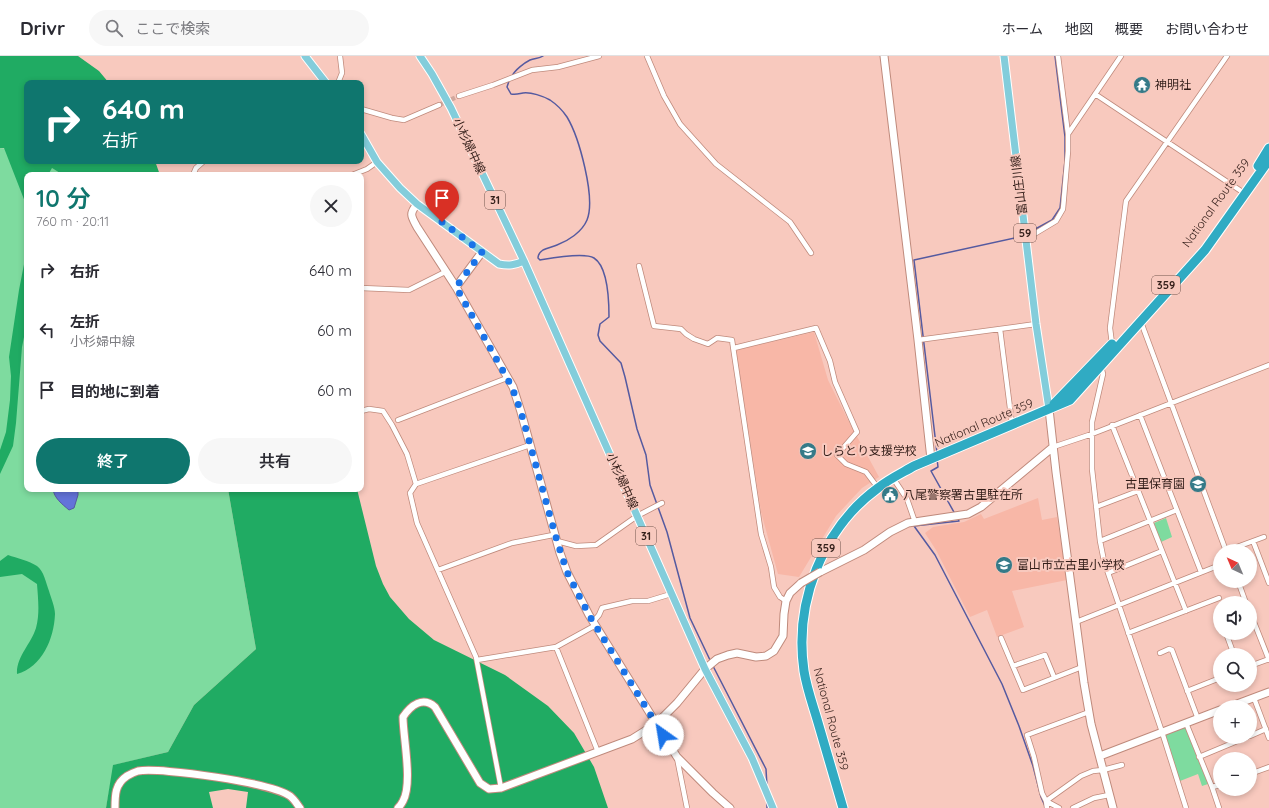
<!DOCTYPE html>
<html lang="ja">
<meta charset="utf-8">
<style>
:root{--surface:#fff;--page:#f7f7f7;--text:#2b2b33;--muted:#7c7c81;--line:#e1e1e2;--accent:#0f766e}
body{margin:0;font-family:Quicksand,"Noto Sans JP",sans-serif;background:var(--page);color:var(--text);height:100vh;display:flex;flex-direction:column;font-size:15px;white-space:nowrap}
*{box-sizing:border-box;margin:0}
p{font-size:13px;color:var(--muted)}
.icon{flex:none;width:22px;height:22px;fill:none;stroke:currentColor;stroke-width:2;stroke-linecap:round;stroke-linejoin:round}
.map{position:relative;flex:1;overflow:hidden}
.drawer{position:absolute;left:24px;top:116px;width:340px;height:320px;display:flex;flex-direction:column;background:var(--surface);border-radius:8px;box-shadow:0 2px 6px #0003}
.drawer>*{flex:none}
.guide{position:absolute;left:24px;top:24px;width:340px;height:84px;border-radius:8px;box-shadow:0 2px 6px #0003;background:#0f766e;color:#fff;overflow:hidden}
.needle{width:26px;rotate:316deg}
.buttons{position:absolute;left:1213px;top:488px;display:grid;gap:8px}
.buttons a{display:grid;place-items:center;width:44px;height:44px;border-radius:50%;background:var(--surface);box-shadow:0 2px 6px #0003;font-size:20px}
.pin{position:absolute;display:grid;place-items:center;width:34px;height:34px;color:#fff;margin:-41px -17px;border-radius:50% 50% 50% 0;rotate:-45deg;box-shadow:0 0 4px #0007}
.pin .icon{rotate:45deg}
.me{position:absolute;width:44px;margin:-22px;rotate:328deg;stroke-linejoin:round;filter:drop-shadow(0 0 3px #0008)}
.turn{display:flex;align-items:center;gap:14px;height:84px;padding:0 12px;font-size:18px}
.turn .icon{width:52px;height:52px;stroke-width:2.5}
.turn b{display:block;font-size:28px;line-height:34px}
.round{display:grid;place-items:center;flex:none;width:42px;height:42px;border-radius:21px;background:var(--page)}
.summary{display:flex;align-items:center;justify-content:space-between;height:68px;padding:0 12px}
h1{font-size:24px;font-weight:600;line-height:30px;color:var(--accent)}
.action{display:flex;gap:8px;margin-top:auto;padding:8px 12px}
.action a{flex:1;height:46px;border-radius:24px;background:var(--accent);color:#fff;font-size:16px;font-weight:600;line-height:46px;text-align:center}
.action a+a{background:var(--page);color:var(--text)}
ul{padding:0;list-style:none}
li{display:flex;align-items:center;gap:12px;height:60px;padding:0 12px}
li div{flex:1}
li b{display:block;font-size:15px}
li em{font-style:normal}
header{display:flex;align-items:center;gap:24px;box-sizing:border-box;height:56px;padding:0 20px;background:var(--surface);border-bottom:1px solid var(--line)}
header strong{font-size:19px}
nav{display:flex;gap:22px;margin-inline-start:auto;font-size:14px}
.search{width:280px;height:36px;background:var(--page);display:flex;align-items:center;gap:10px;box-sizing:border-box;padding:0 14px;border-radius:22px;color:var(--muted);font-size:15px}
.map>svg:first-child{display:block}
.built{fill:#f8b7a7}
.green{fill:#7edb9f}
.forest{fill:#20ab63}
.water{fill:#6373d9;stroke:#555aa0}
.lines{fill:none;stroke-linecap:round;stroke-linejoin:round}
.stream{stroke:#555aa0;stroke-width:1.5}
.street-tunnel{stroke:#d1a79d;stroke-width:4.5;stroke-dasharray:4.5 2;stroke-linecap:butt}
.street-casing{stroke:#bf8a7c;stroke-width:6}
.secondary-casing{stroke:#bf8a7c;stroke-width:9}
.primary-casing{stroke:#fff;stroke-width:9}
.highway-casing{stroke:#fff;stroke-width:11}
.street{stroke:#fff;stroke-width:4.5}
.secondary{stroke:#fff;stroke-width:7}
.primary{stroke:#83cddb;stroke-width:7}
.highway{stroke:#30abc3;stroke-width:9}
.secondary-bridge-casing{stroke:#bf8a7c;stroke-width:9;stroke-linecap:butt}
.secondary-bridge{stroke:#fff;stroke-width:7}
.route{stroke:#1a73e8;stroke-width:7;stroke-dasharray:0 12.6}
.labels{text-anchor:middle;stroke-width:4;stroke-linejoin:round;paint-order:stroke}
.shield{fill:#f8c9be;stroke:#6f524b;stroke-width:1}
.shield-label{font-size:11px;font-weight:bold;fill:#341f1a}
.poi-label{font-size:12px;fill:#341f1a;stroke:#f8c9be;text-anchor:start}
.street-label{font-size:12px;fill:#341f1a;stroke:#f8c9be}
</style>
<header>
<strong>Drivr</strong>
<div class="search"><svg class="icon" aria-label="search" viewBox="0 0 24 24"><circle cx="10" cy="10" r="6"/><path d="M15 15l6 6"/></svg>ここで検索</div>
<nav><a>ホーム</a><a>地図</a><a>概要</a><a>お問い合わせ</a></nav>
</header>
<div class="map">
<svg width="1269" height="752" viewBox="0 0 1269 752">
<rect width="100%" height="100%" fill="#f8c9be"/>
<path class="built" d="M 814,276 L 828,324 L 847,362 L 879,421 L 862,432 L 836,460 L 799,521 L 778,518 L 761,456 L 736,294 Z
M 1038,442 L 1042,464 L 1057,461 L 1067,524 L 1012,535 L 1024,571 L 997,581 L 987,554 L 970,561 L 936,494 L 925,477 L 933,471 L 964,466 L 981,458 L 984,463 Z"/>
<path class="green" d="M 0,92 L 25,94 L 27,105 L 42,105 L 63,119 L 27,119 L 27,433 L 228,433 L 256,593 L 194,649 L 168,696 L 114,709 L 106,752 L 0,752 Z
M 1166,462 L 1172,481 L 1161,486 L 1154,467 Z
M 1185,671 L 1208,728 L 1202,730 L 1198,718 L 1180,725 L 1165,678 Z"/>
<path class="forest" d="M 0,0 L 78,0 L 99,15 L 109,27 L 27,27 L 27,105 L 155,105 L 160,119 L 63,119 L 52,112 L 48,119 L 27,119 L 27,151 L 4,92 L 0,92 Z
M 27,193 L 27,266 L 22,291 L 16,367 L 13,390 L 0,418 L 0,394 L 6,376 L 10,344 L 11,320 L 9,301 L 19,234 Z
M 228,433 L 357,433 L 376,510 L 383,528 L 390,541 L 409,563 L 434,584 L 505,619 L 548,650 L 574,677 L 594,711 L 608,752 L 246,752 L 248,736 L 228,733 L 209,736 L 213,752 L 106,752 L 113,709 L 168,696 L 194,649 L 256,593 Z
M 8,499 C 17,502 29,505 37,510 C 44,515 46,527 49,535 C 51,542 55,551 55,558 C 54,583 42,611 17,618 C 16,601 31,588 36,572 C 40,558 38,542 37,528 L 22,518 L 0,521 L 0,505 Z"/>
<path class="water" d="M 53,433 L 78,433 L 78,439 L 74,452 L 69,454 C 62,448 54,442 53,433 Z"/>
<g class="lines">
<path class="stream" d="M 512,20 C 515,14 524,7 530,4 C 535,2 539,3 543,0
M 509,25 L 507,31 L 511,38 C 516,39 518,38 523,37 C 531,36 543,40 550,44 C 556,48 563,55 567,61 C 579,81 596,142 587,164 C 582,176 568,185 557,189 C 552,191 547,192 543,194 C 540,196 538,198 538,202 L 540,204 C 552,202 584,196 594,202 C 608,211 609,246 609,261 L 600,268 L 598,279 L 600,285 L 621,307 L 625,321 L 637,373 L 646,399 L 650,429 L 667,476 L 690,562 L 710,604
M 1028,177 L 1052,164 L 1060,152 L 1065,105 L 1065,81 L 1055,0
M 937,397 L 914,204 L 1019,181 L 1023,179
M 937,403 L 938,411 L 931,415 L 955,458
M 957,461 L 959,465 L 914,470 L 935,499 L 1002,628 L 1019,670 L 1033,710 L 1041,741 L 1045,750
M 713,610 L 766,713 L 767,731
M 767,747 L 767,752"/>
<path class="street-tunnel" d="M 439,49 L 459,40"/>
<g class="street-casing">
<path id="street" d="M 647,0 L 664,40 L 680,68 L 716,108 L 790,166 L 811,197
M 1058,0 L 1068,78
M 338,27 L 342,17 L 340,0
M 1095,38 L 1241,135
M 459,40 L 493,29 L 532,14 L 558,11 L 599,0
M 361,53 L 392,62 L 404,64 L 439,49
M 193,119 L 196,112 L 204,105
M 352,119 L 367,113 L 377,106
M 1026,183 L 1056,165 L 1063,153 L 1068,95 L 1068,78 L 1121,0
M 639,210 L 654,270 L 681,273 L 686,278 L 694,283 L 708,288 L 717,282 L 732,284 L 761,478 L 771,511 L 774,531 L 780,541 L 786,545
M 361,232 L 409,234 L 445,216
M 1141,266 L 1226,495
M 1000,273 L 1012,368
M 918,284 L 1036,268
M 1112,288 L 1110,272 L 1126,145 L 1227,0
M 734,292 L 816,272 L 830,305 L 835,326 L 857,376 L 837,399 L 846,408 L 866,416 L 878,432
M 1101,310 L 1103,318 L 1092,366 L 1092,413 L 1100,485 L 1104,505 L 1162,676 L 1186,752
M 361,355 L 369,353 L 383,355 L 392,369 L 407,398 L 416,428
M 1140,359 L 1201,516
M 398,364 L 507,322
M 1112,369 L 1186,555
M 1053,391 L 1092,378 L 1269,309
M 893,422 L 907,443 L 915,466
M 1096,451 L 1138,435
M 557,485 L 576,490 L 596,489 L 637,460 L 662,447
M 1100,485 L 1177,454
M 1253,485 L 1269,527
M 1226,495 L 1264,481
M 438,514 L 512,487 L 553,479
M 1108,517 L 1162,495
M 1238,525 L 1246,547
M 1250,556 L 1269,604
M 593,566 L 599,559 L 602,552 L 632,545 L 648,545 L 671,538
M 1076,566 L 1220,509
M 1128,577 L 1219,542
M 1226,577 L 1234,599
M 1001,582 L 1023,634 L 1082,611
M 556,591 L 596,569
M 1160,597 L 1169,593 L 1172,594 L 1198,663
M 477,604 L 556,591 L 598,696
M 1013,610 L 1045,599 L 1054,621
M 1250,610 L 1269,603
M 1187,635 L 1220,622
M 1254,642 L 1269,682
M 1089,656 L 1027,679 L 1034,701 L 1042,737 L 1046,745 L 1081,720 L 1093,715 L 1103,714 L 1122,709
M 1186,667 L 1212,731 L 1219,752
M 1250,680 L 1266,673
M 1199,701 L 1247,681
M 677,702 L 687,752
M 1250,718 L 1269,711
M 1212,731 L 1220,729
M 501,732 L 476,601 L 417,467 L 410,437 L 416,428 L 530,389
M 1046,745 L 1059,752
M 1046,745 L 1047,752
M 1073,752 L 1094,742 L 1109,739"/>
</g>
<g class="secondary-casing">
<path id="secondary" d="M 884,0 L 918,284 L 931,403
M 417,148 C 409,158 411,160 417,171 L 456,231 L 513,331 L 521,356 L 560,497 L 567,516 L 589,559 L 677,701 L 713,737 L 730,752
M 456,231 L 482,196
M 1049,353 L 1056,416 L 1084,627 L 1091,668 L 1113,752
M 820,516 L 864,494 L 890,476 L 908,467 L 968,458 L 981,451 L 1053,391
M 1229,651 L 1269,636
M 1100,700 L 1220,654
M 115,752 C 115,739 115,728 127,720 C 130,718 135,716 138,715 C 162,711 272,727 290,740 C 294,743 297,748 300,752
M 398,752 C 400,750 402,747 403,745 C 413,727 403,681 403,661 C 411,649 423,640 435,651 L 480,727 L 489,733 L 501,732 L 632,683 L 656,668 L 677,647 L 705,613 L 717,603 L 728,599 L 737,597 L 756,601 L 766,600 L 774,595 L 783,580 L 784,558 L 786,545 L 790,537 L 801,527"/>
</g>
<g class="primary-casing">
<path id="primary" d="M 305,0 L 326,27
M 420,0 L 432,18 L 451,52 L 524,205 L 705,613 L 752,702 L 773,752
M 1004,0 L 1036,268 L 1049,353
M 361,78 L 377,106 L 400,132 L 417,148 L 499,208 C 509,210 515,209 524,205"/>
</g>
<g class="highway-casing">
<path id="highway" d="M 1258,110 L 1269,92
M 1054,348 L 1112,288
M 843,752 C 835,725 827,698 819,670 C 814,652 807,634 804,615 C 794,547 822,473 878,432 C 889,423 902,417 914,410 L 1070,344 L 1205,194 L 1269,104"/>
</g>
<use href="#street" class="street"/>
<use href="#secondary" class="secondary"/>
<use href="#primary" class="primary"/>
<use href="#highway" class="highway"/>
<g class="secondary-bridge-casing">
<path id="secondary-bridge" d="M 801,527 L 820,516"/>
</g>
<use href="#secondary-bridge" class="secondary-bridge"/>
</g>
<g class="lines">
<path class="route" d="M 442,166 L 482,196 L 456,231 L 512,331 L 521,356 L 557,485 L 567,516 L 589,559 L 663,679"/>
</g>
<defs>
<g id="temple-disc" transform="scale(0.9)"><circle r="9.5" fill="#357a88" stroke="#f8c9be"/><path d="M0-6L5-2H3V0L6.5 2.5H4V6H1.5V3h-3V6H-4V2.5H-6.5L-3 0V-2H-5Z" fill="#fff"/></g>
<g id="school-disc" transform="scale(0.9)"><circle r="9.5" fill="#357a88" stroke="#f8c9be"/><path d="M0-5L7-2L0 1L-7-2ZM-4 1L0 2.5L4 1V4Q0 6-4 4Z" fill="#fff"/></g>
<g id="civic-disc" transform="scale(0.9)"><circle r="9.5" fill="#357a88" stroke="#f8c9be"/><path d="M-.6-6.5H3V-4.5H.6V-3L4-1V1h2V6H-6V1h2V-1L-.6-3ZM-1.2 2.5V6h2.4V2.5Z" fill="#fff"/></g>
</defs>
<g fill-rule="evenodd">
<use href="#temple-disc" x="1142" y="29"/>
<use href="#school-disc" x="808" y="395"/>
<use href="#school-disc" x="1198" y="428"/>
<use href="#civic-disc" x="890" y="439"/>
<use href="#school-disc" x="1004" y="509"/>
</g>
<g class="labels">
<g class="shield">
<rect x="485" y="135" width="20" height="18" rx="3"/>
<rect x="1014" y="168" width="22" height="18" rx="3"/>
<rect x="1152" y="220" width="28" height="18" rx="3"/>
<rect x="636" y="471" width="20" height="18" rx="3"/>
<rect x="812" y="483" width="28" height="18" rx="3"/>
</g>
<g class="shield-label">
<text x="495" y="148">31</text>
<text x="1025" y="181">59</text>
<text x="1166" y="233">359</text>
<text x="646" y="484">31</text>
<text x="826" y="496">359</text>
</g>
<g class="poi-label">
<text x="1155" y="33">神明社</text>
<text x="821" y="399">しらとり支援学校</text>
<text x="1185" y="432" text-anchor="end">古里保育園</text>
<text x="903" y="443">八尾警察署古里駐在所</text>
<text x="1017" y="513">富山市立古里小学校</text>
</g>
<g class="street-label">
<text transform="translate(469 90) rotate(65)" y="4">小杉婦中線</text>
<text transform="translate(1019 129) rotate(-97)" y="4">富山庄川線</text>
<text transform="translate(1216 147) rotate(-54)" y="4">National Route 359</text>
<text transform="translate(984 367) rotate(-23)" y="4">National Route 359</text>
<text transform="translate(622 425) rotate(66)" y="4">小杉婦中線</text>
<text transform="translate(831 663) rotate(75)" y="4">National Route 359</text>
</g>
</g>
</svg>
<div class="buttons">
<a><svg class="needle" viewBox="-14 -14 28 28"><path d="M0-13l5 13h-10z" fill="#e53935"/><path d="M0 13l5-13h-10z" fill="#7c7c81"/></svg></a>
<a><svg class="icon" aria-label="sound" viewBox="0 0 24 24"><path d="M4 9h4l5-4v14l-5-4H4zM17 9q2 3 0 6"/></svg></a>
<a><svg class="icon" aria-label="search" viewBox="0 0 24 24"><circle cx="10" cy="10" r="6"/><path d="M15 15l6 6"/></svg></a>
<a>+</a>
<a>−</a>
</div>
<div class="pin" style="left:442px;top:166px;background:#d93025"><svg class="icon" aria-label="arrive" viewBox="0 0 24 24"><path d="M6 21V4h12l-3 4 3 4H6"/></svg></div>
<svg class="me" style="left:663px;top:679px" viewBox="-20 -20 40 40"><circle r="19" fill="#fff"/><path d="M0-13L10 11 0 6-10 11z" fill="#1a73e8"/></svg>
<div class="guide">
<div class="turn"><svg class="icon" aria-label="right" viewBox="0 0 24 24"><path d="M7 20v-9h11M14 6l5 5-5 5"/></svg><div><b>640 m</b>右折</div></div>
</div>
<section class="drawer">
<div class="summary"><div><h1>10 分</h1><p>760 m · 20:11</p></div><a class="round"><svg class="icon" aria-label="close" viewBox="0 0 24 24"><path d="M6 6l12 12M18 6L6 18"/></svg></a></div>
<ul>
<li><svg class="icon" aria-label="right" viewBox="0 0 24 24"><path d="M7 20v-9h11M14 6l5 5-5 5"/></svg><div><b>右折</b></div><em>640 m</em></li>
<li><svg class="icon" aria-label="left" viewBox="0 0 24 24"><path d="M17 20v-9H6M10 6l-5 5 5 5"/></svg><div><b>左折</b><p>小杉婦中線</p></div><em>60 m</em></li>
<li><svg class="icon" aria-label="arrive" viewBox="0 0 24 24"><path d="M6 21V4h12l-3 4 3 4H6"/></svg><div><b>目的地に到着</b></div><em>60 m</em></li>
</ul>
<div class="action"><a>終了</a><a>共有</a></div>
</section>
</div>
